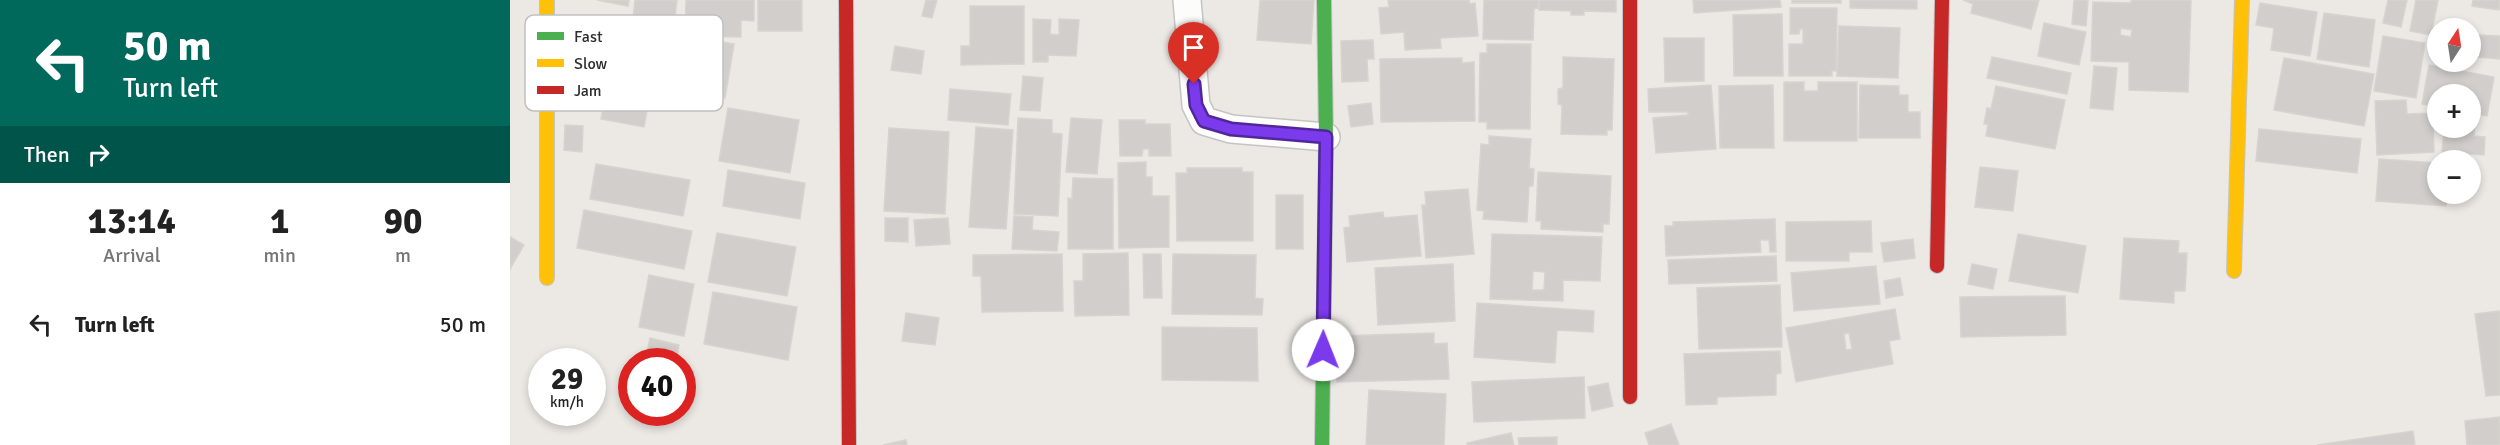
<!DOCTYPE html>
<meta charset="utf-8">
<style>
:root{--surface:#fff;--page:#f6f6f6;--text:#222;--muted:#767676}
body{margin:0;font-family:Signika,sans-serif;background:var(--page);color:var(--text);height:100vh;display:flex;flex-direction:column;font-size:22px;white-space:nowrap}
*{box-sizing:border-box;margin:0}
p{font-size:20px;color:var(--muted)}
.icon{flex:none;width:33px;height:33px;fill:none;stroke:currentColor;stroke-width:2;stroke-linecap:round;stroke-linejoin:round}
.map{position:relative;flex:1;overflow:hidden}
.side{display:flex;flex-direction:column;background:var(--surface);width:510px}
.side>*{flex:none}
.top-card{background:#00695c;color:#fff;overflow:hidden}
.needle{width:39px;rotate:12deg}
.fabs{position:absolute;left:1917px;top:18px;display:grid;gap:12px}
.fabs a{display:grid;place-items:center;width:54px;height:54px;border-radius:50%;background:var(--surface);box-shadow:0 3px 9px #0003;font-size:30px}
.speed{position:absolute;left:18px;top:348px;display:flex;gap:12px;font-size:30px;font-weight:700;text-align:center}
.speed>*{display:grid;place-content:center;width:78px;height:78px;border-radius:50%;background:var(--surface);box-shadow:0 3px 9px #0003;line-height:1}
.speed small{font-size:15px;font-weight:400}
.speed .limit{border:9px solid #d22;background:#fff;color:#111}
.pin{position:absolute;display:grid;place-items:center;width:51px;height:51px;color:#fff;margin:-62px -26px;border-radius:50% 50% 50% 0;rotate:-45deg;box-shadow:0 0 6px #0007}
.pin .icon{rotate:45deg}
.me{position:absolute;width:66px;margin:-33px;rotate:1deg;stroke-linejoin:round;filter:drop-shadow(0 0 4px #0008)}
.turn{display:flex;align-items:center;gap:21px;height:126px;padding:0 24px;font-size:27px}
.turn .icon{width:78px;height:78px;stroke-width:2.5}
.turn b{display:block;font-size:42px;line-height:51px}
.then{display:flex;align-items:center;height:57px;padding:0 24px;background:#0003;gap:12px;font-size:22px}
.eta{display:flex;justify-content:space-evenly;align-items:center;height:102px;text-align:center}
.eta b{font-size:36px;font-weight:700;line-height:42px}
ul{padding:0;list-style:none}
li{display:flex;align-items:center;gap:18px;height:78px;padding:0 24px}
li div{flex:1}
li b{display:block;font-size:22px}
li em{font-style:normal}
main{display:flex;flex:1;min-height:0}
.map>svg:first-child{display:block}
.building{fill:#d1cecb;stroke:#d7d4d0;stroke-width:1.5;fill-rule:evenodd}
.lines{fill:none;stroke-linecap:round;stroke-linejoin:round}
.street-casing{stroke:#c5c4c5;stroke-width:30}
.fast-casing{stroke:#c5c4c5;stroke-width:16}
.slow-casing{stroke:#c5c4c5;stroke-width:16}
.jam-casing{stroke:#c5c4c5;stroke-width:16}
.street{stroke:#fcfcfb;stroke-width:27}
.fast{stroke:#4caf50;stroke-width:14}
.slow{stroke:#ffc107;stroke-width:14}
.jam{stroke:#c62828;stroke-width:14}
.route-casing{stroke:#51269a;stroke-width:15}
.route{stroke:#7c3aed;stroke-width:10}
.key{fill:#fff;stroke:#c0c0c0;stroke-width:1.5}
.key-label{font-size:16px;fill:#2e2e2e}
</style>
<main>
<section class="side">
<div class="top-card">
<div class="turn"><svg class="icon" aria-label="left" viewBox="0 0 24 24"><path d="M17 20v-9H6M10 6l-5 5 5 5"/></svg><div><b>50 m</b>Turn left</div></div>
<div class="then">Then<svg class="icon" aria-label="right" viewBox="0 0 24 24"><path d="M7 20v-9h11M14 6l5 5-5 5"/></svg></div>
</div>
<div class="eta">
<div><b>13:14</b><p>Arrival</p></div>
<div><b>1</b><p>min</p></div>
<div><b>90</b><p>m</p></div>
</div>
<ul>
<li><svg class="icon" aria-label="left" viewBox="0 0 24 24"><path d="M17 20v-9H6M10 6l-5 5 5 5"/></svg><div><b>Turn left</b></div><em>50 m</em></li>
</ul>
</section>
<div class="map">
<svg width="1990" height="445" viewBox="0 0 1990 445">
<rect width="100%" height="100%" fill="#ece8e4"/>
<path class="building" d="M 87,0 L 119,0 L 118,6 Z
M 125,0 L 167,0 L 163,34 L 122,30 Z
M 176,0 L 244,0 L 244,21 L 231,20 L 231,37 L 175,36 Z
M 248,0 L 292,0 L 292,31 L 248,31 Z
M 416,0 L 427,0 L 422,18 L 412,16 Z
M 750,0 L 804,0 L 801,44 L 747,40 Z
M 878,0 L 959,0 L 960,4 L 965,3 L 968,36 L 930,38 L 931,48 L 895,50 L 894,32 L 871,34 L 869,8 L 879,7 Z
M 974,0 L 1029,0 L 1028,8 L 1024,9 L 1023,40 L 973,39 Z
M 1029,0 L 1106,0 L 1106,12 L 1074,11 L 1074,15 L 1061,15 L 1061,11 L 1029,10 Z
M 1183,0 L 1270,0 L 1271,7 L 1184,13 Z
M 1282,0 L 1331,0 L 1331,3 L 1282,3 Z
M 1340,0 L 1407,0 L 1407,9 L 1340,8 Z
M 1453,0 L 1529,0 L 1521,29 L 1461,13 L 1463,4 Z
M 1564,0 L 1578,0 L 1576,26 L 1562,24 Z
M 1621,0 L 1681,0 L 1678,92 L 1619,90 L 1619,62 L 1581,61 L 1583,2 L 1621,3 ZM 1611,28 L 1622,30 L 1621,37 L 1610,35 Z
M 1878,0 L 1897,0 L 1891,27 L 1873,23 Z
M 1906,0 L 1928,0 L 1921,35 L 1900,31 Z
M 1963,0 L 1990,0 L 1989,10 L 1962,6 Z
M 1750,3 L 1807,12 L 1800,56 L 1761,50 L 1764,28 L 1746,25 Z
M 460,6 L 514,6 L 514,64 L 451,65 L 451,46 L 460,46 Z
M 1280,8 L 1327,8 L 1326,71 L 1322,70 L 1322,76 L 1279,76 L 1279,44 L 1293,44 L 1293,29 L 1290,29 L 1289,34 L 1280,34 Z
M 1814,13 L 1865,20 L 1859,67 L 1807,59 Z
M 1272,14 L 1273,76 L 1224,76 L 1223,15 Z
M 523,19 L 541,20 L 540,34 L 549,35 L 549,19 L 569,20 L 566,56 L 538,55 L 538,62 L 523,62 Z
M 1534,23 L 1576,32 L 1569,65 L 1528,56 Z
M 1329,26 L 1390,28 L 1388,78 L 1327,76 Z
M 1969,35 L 1990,36 L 1990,59 L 1967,57 Z
M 1873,36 L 1915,43 L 1906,98 L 1864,91 Z
M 185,38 L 224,44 L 215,98 L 177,91 Z
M 1154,38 L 1194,38 L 1194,81 L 1155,82 Z
M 863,40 L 864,59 L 857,59 L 858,81 L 832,82 L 831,41 Z
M 977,44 L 1021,44 L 1020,129 L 977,129 L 977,122 L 969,122 L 970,53 L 977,53 Z
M 385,46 L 414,51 L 411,74 L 381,70 Z
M 1053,57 L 1104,59 L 1102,130 L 1097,130 L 1097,135 L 1051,134 L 1052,105 L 1048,104 L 1048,89 L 1053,88 Z
M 1482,57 L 1561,73 L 1557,94 L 1477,78 Z
M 952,58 L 952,63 L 964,62 L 965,121 L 871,122 L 870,59 Z
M 1774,58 L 1864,74 L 1854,126 L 1764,110 Z
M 1919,65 L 1984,77 L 1977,116 L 1960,113 L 1960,94 L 1928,94 L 1928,107 L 1912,104 Z
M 1584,66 L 1607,68 L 1603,110 L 1580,108 Z
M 513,76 L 533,78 L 530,111 L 510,110 Z
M 1274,82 L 1294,82 L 1294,91 L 1308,91 L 1308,82 L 1347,82 L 1347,141 L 1274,141 Z
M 1201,85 L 1206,149 L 1146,153 L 1143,118 L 1178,115 L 1178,112 L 1139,112 L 1138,89 Z
M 1263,85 L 1264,148 L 1210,148 L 1209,86 Z
M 1350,85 L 1389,86 L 1389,95 L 1398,95 L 1398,112 L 1410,112 L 1410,138 L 1349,138 Z
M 1486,86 L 1555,100 L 1545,149 L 1476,136 L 1478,124 L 1474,124 L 1477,108 L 1481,109 Z
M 440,89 L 501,94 L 498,125 L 438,120 Z
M 96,92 L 139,100 L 134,127 L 91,119 Z
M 1896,100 L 1897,114 L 1923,113 L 1924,152 L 1867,155 L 1865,101 Z
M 861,103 L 863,124 L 841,127 L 838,106 Z
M 218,108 L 289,120 L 280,173 L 209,161 Z
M 508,118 L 542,120 L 542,133 L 552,134 L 548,216 L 504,214 Z
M 561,118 L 592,120 L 587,174 L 556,172 Z
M 1960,119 L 1965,120 L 1964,136 L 1975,137 L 1974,155 L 1932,152 L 1934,128 L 1960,128 Z
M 609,120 L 635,120 L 635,124 L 660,124 L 661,156 L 639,156 L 639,149 L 633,149 L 632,156 L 610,156 Z
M 55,125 L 73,126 L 72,152 L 54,150 Z
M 466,127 L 503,130 L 496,229 L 459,227 Z
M 379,128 L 439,132 L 435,214 L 374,211 Z
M 1749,129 L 1851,139 L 1847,173 L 1746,161 Z
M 979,136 L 1021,139 L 1019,168 L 1024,169 L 1023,186 L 1019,186 L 1017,222 L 973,219 L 974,211 L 967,210 L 971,144 L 979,145 Z
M 1869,159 L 1928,163 L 1928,194 L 1937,194 L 1936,206 L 1866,201 Z
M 636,162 L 636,177 L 642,177 L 642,196 L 659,196 L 659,247 L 609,248 L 608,163 Z
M 86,164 L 180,180 L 173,216 L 80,199 Z
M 1470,167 L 1508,171 L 1503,211 L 1465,207 Z
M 677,168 L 732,168 L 732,172 L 743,172 L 743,241 L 667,241 L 666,173 L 677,173 Z
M 218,170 L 295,183 L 290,219 L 213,206 Z
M 1028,172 L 1101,176 L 1099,224 L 1093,224 L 1093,232 L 1031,229 L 1031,221 L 1026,221 Z
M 563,178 L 603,179 L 603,249 L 558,249 L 558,198 L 562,199 Z
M 958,189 L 964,254 L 916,258 L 912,205 L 916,205 L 915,192 Z
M 766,195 L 793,195 L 793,249 L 766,249 Z
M 74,210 L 182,231 L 174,269 L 67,248 Z
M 873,212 L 874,218 L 907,215 L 911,256 L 837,262 L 834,228 L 840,227 L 839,216 Z
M 504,216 L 523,217 L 522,230 L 549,232 L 547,251 L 502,249 Z
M 375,218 L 398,218 L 398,242 L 375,241 Z
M 438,218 L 440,244 L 406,246 L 404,220 Z
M 1265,219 L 1266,252 L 1260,252 L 1259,240 L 1250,240 L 1251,252 L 1156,256 L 1155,226 L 1163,226 L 1163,222 Z
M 1361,221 L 1362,252 L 1339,252 L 1339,261 L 1276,261 L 1276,222 Z
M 207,233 L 286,247 L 277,296 L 198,282 Z
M 982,234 L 1092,237 L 1090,281 L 1053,280 L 1053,301 L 980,299 ZM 1023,271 L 1035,272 L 1034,290 L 1022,290 Z
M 1508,234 L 1576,246 L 1568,293 L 1499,281 Z
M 0,237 L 14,245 L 0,269 Z
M 1614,238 L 1669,241 L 1668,253 L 1677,253 L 1675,291 L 1664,291 L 1664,303 L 1610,299 Z
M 1403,239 L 1405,258 L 1374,262 L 1371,243 Z
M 618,253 L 619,315 L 565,316 L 564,281 L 573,281 L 573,254 Z
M 552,254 L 553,311 L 472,312 L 471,276 L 463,276 L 463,255 Z
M 633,254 L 651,254 L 652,298 L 634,298 Z
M 663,254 L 746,255 L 745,298 L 753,299 L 752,315 L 662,314 Z
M 1266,256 L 1267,281 L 1159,284 L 1158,260 Z
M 943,264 L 945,321 L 868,325 L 865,268 Z
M 1462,264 L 1487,269 L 1483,289 L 1458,284 Z
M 1366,266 L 1370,304 L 1284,311 L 1281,273 Z
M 139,275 L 184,284 L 174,336 L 129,327 Z
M 1390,278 L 1393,295 L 1376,298 L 1374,281 Z
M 1270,285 L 1272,347 L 1189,349 L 1187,288 Z
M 203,292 L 287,307 L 278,360 L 194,344 Z
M 1555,296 L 1556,335 L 1451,337 L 1450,297 Z
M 967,303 L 1084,311 L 1083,332 L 1047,330 L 1045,363 L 964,357 Z
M 1385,309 L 1390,339 L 1379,341 L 1383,364 L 1286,382 L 1276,328 ZM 1339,333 L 1342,349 L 1336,350 L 1334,334 Z
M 1990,311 L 1990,395 L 1976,396 L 1965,314 Z
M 396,313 L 429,318 L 425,345 L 392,341 Z
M 652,327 L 747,328 L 748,381 L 652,380 Z
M 924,333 L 924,344 L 937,343 L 939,379 L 827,382 L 826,336 Z
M 140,338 L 169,345 L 166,362 L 135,362 Z
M 1270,351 L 1271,373 L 1266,374 L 1266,395 L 1207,397 L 1207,404 L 1176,405 L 1174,354 Z
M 1074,377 L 1075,418 L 964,422 L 962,382 Z
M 1098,383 L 1103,406 L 1082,411 L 1078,387 Z
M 859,390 L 936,394 L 934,445 L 856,445 Z
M 1990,417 L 1990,445 L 1957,445 L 1955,421 Z
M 1161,424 L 1169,445 L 1139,445 L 1135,433 Z
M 1903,431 L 1905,445 L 1807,445 Z
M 1001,433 L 1004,445 L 957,445 L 957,443 Z
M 1047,437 L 1047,445 L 1009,445 L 1008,438 Z
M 396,440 L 397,445 L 373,445 Z"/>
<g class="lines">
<g class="street-casing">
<path id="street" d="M 677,0 L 686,105 L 694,121 L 721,129 L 816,137"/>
</g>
<g class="fast-casing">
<path id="fast" d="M 812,445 L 816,137 L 814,0"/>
</g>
<g class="slow-casing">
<path id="slow" d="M 37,0 L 37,278
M 1724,271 L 1732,0"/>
</g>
<g class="jam-casing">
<path id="jam" d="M 336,0 L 339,445
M 1120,0 L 1120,397
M 1427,266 L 1432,0"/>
</g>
<use href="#street" class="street"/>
<use href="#fast" class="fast"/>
<use href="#slow" class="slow"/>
<use href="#jam" class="jam"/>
</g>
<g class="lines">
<g class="route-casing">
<path id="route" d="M 684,84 L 686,105 L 694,121 L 721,129 L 816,137 L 813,350"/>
</g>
<use href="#route" class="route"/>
</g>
<rect x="15" y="15" width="198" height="96" rx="9" class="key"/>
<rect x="27" y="32" width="27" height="8" fill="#4caf50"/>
<rect x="27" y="59" width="27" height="8" fill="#ffc107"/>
<rect x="27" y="86" width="27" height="8" fill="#c62828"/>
<g class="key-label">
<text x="64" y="42">Fast</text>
<text x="64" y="69">Slow</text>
<text x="64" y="96">Jam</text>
</g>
</svg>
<div class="fabs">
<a><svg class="needle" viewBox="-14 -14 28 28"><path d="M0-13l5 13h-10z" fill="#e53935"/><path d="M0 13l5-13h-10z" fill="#767676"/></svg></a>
<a>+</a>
<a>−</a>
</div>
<div class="speed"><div>29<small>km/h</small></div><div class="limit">40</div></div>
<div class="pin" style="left:684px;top:84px;background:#d93025"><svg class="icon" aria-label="arrive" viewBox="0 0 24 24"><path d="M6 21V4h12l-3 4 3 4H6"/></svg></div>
<svg class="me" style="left:813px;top:350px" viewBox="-20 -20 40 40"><circle r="19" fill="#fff"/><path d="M0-13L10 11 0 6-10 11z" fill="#7c3aed"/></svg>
</div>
</main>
